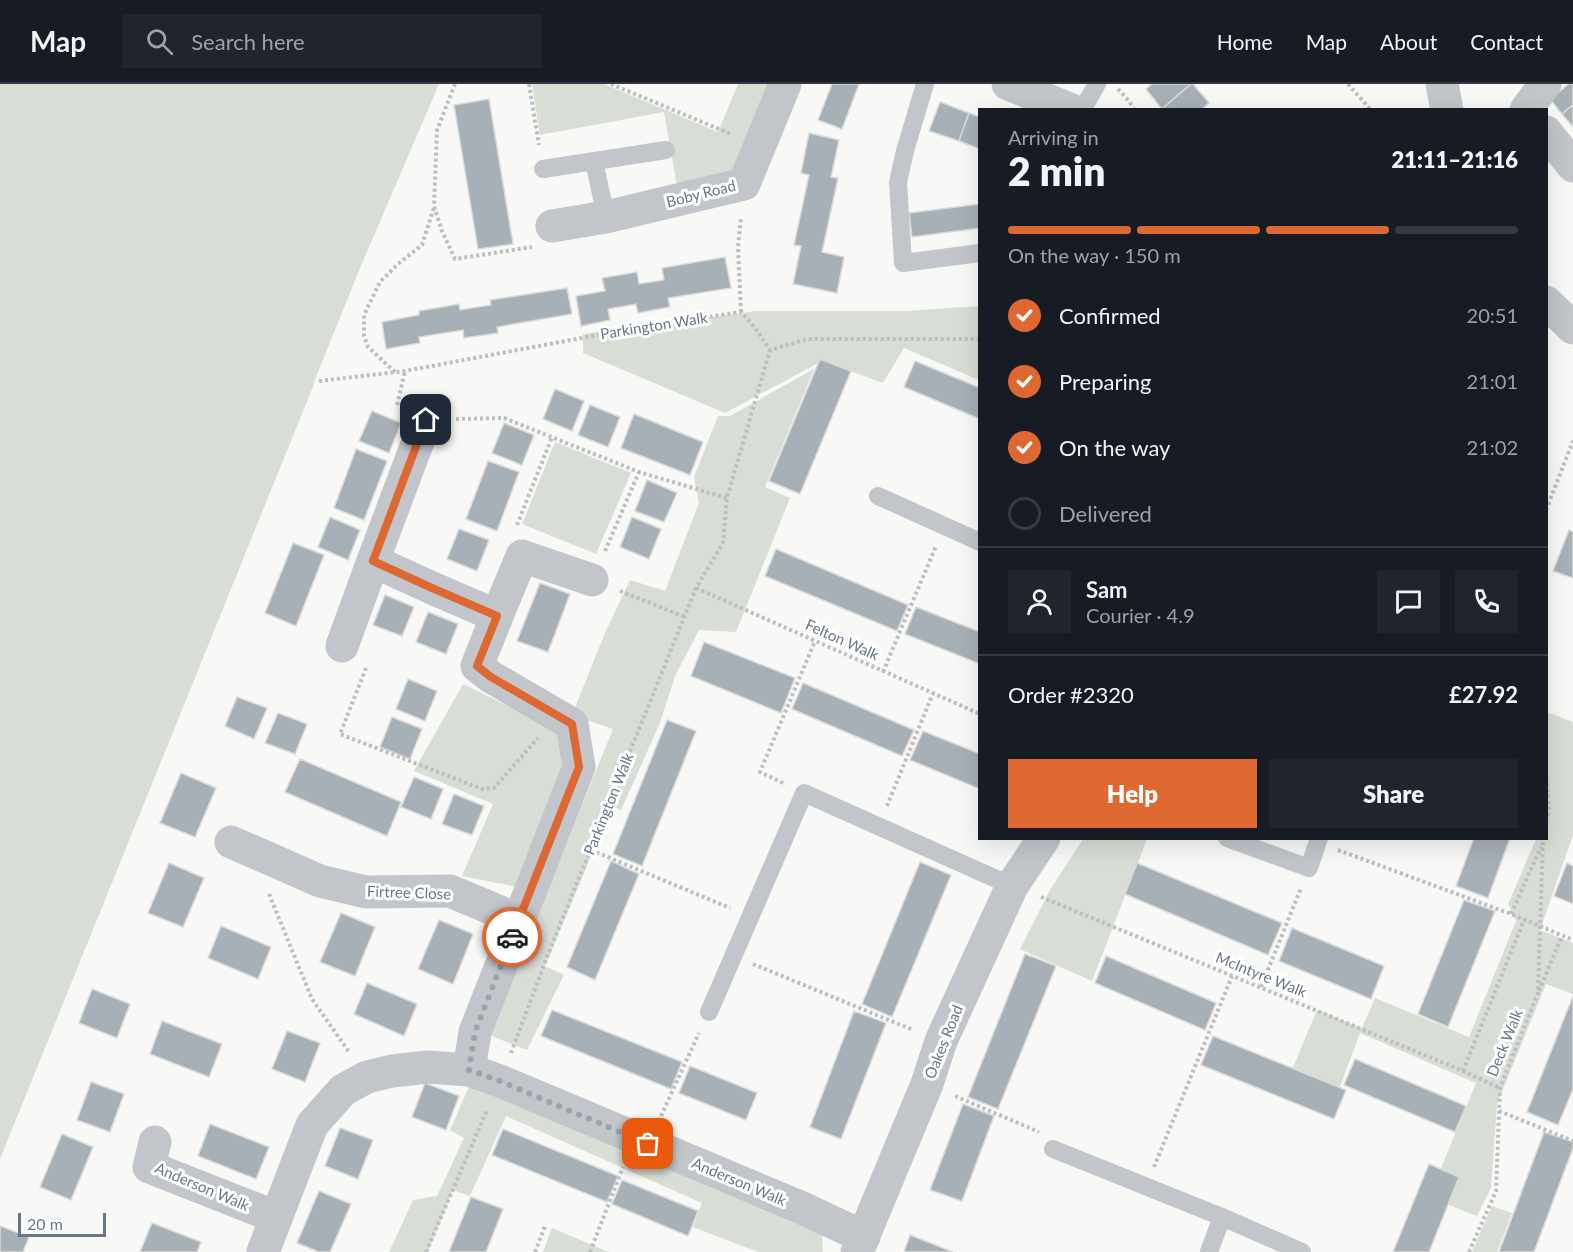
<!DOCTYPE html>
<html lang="en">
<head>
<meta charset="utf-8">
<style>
	:root { --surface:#171b24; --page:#20242c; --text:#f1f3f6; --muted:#9ea1a6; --line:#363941; --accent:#de6831 }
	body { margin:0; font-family:Lato,sans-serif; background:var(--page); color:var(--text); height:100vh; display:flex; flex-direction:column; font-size:22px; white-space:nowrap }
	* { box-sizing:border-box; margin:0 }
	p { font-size:20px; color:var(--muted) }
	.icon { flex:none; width:33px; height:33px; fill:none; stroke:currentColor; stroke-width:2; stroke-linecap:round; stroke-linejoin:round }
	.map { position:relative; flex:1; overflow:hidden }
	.panel { position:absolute; left:978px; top:24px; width:570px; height:732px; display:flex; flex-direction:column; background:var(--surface); border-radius:0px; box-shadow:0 6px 24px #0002 }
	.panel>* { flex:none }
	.scale { position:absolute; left:18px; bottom:15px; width:88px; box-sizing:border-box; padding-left:6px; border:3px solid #687686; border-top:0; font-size:16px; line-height:21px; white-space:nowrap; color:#687686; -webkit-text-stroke:4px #fff; paint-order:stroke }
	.pin { position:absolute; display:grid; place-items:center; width:51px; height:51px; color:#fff; margin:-26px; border-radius:12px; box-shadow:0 3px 9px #0006 }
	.courier { position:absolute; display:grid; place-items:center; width:60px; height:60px; margin:-30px; border:4px solid #de6831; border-radius:50%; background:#fff; color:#222; box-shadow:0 2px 8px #0007 }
	.head em { font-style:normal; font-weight:800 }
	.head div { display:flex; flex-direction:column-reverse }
	.head { display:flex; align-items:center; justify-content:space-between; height:102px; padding:0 30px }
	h1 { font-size:39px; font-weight:800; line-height:45px }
	.bar { display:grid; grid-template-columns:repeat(4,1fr); gap:9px 6px; align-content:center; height:72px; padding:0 30px }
	.bar i { height:8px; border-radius:4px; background:var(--line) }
	.bar .current { background:var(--accent) }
	.bar p { grid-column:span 4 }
	.line { display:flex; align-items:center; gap:15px; padding:0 30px; border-top:2px solid var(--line) }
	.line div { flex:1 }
	.round { display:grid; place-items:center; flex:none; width:63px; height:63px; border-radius:0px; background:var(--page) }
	ol { padding:0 30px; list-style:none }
	li { display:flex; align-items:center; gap:18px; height:66px }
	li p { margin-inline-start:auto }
	li .icon { padding:6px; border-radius:50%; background:var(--accent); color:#fff; stroke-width:4 }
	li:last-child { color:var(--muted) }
	li i { width:33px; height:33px; border:3px solid var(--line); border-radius:50% }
	.cta { display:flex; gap:12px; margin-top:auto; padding:12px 30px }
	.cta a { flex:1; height:69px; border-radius:0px; background:var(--accent); color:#fff; font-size:24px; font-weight:800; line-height:69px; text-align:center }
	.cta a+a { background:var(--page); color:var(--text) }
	header { display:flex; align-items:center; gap:36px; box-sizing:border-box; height:84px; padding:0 30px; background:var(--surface); border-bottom:2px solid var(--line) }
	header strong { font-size:28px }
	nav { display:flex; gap:33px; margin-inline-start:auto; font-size:21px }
	.search { width:420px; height:54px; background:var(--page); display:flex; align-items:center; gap:15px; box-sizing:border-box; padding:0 21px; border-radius:0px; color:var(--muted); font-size:22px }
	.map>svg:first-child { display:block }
	.green { fill:#d8ddd5 }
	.building { fill:#a8b0b7; stroke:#dadad8; stroke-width:1.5 }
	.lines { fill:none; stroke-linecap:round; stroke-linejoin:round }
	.path { stroke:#bcbec1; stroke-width:4; stroke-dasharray:3 3; stroke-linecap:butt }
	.service { stroke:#c2c5c9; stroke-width:18 }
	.minor { stroke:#c2c5c9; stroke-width:33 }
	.done { stroke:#9aa4ad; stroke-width:6; stroke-dasharray:0 10.8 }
	.route { stroke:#de6831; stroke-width:8 }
	.labels { text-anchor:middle; stroke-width:6; stroke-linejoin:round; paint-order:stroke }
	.street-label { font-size:15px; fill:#687686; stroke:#fff }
</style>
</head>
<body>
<header>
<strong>Map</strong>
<div class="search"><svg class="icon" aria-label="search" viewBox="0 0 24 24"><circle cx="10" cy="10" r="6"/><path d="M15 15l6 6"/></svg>Search here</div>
<nav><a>Home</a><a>Map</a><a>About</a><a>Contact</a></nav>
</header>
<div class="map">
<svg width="1573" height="1168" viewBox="0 0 1573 1168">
	<rect width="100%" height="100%" fill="#f8f8f6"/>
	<g class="green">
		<path d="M 0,0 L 439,0 L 360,184 L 316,293 L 312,305 L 0,1075 Z"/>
		<path d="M 532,0 L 604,0 L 718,48 L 738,0 L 776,0 L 743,85 L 678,108 L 664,28 L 540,51 Z"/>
		<path d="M 979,222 L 979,296 L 904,264 L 883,299 L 822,277 L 725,329 L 583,269 L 583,250 L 756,227 L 907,227 Z"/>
		<path d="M 814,285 L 765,403 L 790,414 L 736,548 L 699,546 L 675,592 L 660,639 L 621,726 L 612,722 L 545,882 L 564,891 L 527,966 L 489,951 L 613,645 L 572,631 L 605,549 L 630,496 L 665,507 L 699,419 L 694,393 L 718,332 L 730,332 Z"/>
		<path d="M 555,358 L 631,389 L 596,470 L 522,440 Z"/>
		<path d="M 463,600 L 558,646 L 566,685 L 522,804 L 462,792 L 493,720 L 414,687 Z"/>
		<path d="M 1547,628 L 1573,638 L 1573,751 L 1540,846 L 1573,859 L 1573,910 L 1546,900 L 1497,1020 L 1491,1104 L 1477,1132 L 1446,1120 L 1456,1094 L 1441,1084 L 1476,999 L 1360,949 L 1339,1005 L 1292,986 L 1317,926 L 1362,944 L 1375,914 L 1469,953 L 1516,837 L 1508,820 L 1536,755 L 1546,754 Z"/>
		<path d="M 1083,755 L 1147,755 L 1092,897 L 1020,865 L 1050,806 Z"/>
		<path d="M 472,996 L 807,1134 L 822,1151 L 823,1168 L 758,1168 L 693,1143 L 702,1119 L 506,1032 L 470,1112 L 453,1106 L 428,1168 L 389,1168 L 413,1116 L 437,1112 L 464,1054 L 450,1046 Z"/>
		<path d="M 1492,1122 L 1512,1129 L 1497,1168 L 1472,1168 Z"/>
		<path d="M 552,1144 L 609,1168 L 543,1168 Z"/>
	</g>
	<g class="building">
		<path d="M 832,0 L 859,0 L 842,45 L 818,36 Z"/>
		<path d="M 1152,0 L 1191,0 L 1162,25 L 1146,5 Z"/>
		<path d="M 1191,0 L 1193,0 L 1209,19 L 1201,26 L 1163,26 L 1162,25 Z"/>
		<path d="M 1569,0 L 1573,0 L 1573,21 L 1562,30 L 1550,15 Z"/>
		<path d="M 489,15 L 513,160 L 478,165 L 454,21 Z"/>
		<path d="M 940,18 L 969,29 L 959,57 L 929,47 Z"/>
		<path d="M 1573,21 L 1573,43 L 1562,30 Z"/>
		<path d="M 969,29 L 980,33 L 980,65 L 959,57 Z"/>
		<path d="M 809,49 L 839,56 L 831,93 L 838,94 L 822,168 L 844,173 L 837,209 L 793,200 L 801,162 L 794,161 L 809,91 L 801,89 Z"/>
		<path d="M 980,120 L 980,144 L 912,153 L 909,129 Z"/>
		<path d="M 725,173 L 731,204 L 668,214 L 670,223 L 638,229 L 636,220 L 608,225 L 610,236 L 581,242 L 576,212 L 605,207 L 602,194 L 637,188 L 639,200 L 664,196 L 662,184 Z"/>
		<path d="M 567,204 L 572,230 L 497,243 L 498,249 L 464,254 L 463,246 L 419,253 L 420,259 L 386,265 L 382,238 L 419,231 L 419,227 L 459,220 L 460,226 L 491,221 L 490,216 Z"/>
		<path d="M 820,275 L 851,287 L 800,410 L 769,397 Z"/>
		<path d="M 915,277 L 980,304 L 980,335 L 904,303 Z"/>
		<path d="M 555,305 L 584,317 L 572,347 L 543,335 Z"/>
		<path d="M 590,321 L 620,333 L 608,363 L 578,351 Z"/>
		<path d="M 372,327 L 401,339 L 389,369 L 359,357 Z"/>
		<path d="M 634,330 L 703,358 L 690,391 L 621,364 Z"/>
		<path d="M 504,339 L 534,351 L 522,381 L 492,369 Z"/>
		<path d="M 356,365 L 387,377 L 364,436 L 334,424 Z"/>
		<path d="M 488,377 L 519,388 L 497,447 L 466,435 Z"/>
		<path d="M 647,396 L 677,409 L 664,438 L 635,427 Z"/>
		<path d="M 330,433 L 360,446 L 348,476 L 318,463 Z"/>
		<path d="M 632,433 L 661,445 L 649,475 L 620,463 Z"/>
		<path d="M 459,445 L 489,456 L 477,487 L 447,475 Z"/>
		<path d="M 1569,446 L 1573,448 L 1573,494 L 1553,487 Z"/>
		<path d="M 293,459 L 324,471 L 296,542 L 265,529 Z"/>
		<path d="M 776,465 L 908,521 L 897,547 L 765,492 Z"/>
		<path d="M 540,499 L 570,510 L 548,568 L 517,557 Z"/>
		<path d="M 385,511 L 414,523 L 402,552 L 373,541 Z"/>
		<path d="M 916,523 L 980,548 L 980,580 L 905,550 Z"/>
		<path d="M 428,528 L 458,540 L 446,570 L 416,558 Z"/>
		<path d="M 704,558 L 795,594 L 781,629 L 691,592 Z"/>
		<path d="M 408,595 L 437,607 L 425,637 L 396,625 Z"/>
		<path d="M 803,599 L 914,646 L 902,672 L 792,625 Z"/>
		<path d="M 237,613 L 267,624 L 254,655 L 225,642 Z"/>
		<path d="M 278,629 L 307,640 L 295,670 L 265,659 Z"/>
		<path d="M 392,633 L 422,645 L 410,675 L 380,663 Z"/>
		<path d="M 667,636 L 696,647 L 642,782 L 613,770 Z"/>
		<path d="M 923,647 L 980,670 L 980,705 L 910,676 Z"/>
		<path d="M 300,675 L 401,718 L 387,752 L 285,708 Z"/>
		<path d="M 181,689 L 216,704 L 195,753 L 160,739 Z"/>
		<path d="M 414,693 L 443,705 L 431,735 L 401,723 Z"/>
		<path d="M 454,710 L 484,722 L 472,751 L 442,740 Z"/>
		<path d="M 1474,754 L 1510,754 L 1488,814 L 1456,802 Z"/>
		<path d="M 611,777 L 639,790 L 595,896 L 567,883 Z"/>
		<path d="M 920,778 L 951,791 L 892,933 L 862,920 Z"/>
		<path d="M 169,779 L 204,794 L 183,843 L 148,829 Z"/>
		<path d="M 1137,779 L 1282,839 L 1268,871 L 1125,810 Z"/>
		<path d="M 1567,779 L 1573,782 L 1573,820 L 1554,812 Z"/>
		<path d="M 1464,816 L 1495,827 L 1448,943 L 1418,930 Z"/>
		<path d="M 341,829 L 375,843 L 355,892 L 320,878 Z"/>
		<path d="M 439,836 L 473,850 L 453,900 L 418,885 Z"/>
		<path d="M 221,842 L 271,863 L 258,895 L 208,874 Z"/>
		<path d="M 1292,844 L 1384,882 L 1371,915 L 1279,877 Z"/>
		<path d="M 1025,870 L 1056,882 L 998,1025 L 968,1013 Z"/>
		<path d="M 1106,872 L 1216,919 L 1205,946 L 1095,899 Z"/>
		<path d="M 367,899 L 417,920 L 404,952 L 354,930 Z"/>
		<path d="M 92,905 L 130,920 L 117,954 L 79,939 Z"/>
		<path d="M 1573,912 L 1573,1005 L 1558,1041 L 1527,1028 Z"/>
		<path d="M 552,926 L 682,978 L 671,1005 L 541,952 Z"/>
		<path d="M 854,927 L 886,939 L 841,1055 L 810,1043 Z"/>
		<path d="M 162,937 L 222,960 L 209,993 L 150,970 Z"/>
		<path d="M 287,947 L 320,959 L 305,998 L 272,985 Z"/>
		<path d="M 1213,952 L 1346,1006 L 1334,1035 L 1201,981 Z"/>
		<path d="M 1355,975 L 1466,1022 L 1455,1048 L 1344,1001 Z"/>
		<path d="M 690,982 L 757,1009 L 746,1036 L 679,1009 Z"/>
		<path d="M 91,998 L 124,1010 L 110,1048 L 77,1036 Z"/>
		<path d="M 425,999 L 459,1012 L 446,1046 L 412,1033 Z"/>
		<path d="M 963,1020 L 994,1032 L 962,1117 L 930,1106 Z"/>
		<path d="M 210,1040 L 269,1063 L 256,1095 L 198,1072 Z"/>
		<path d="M 340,1044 L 373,1056 L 358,1095 L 325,1082 Z"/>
		<path d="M 503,1045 L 618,1092 L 607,1118 L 492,1071 Z"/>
		<path d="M 1544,1048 L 1573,1058 L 1573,1064 L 1534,1168 L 1499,1168 Z"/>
		<path d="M 62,1050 L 93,1063 L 71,1116 L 40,1103 Z"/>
		<path d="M 1429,1080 L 1459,1093 L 1429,1168 L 1393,1168 Z"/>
		<path d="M 622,1096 L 698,1127 L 688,1152 L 612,1120 Z"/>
		<path d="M 319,1107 L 351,1120 L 330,1168 L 319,1168 L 297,1159 Z"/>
		<path d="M 471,1113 L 503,1125 L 486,1168 L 449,1168 Z"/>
		<path d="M 152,1139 L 201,1158 L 197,1168 L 140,1168 Z"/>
		<path d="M 0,1142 L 29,1153 L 23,1168 L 0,1168 Z"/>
		<path d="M 910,1151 L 953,1168 L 904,1168 Z"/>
	</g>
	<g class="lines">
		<g class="path">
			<path d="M 455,0 L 437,46 L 434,122 L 442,147 L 455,175 L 532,163"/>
			<path d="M 529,0 L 539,61"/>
			<path d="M 611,0 L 731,50"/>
			<path d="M 1348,0 L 1371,26"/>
			<path d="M 1118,5 L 1129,17 L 1134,26"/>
			<path d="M 741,228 L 738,163 L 741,133"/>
			<path d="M 395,288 L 368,263 L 364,252 L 364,231 L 380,198 L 398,180 L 422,161 L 434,123"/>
			<path d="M 319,297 L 405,287 L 646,242 L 741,228 L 756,245 L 770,266 L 808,255 L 980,255"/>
			<path d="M 397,321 L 405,287"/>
			<path d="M 456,335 L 504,334 L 639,388 L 727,414"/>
			<path d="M 1546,426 L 1573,357"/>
			<path d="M 517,441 L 552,353"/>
			<path d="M 605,467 L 639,388"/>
			<path d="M 696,504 L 980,630"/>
			<path d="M 620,507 L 685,533"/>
			<path d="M 366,584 L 340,650 L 482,705 L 494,704 L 538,654"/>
			<path d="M 883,588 L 936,462"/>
			<path d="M 1546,687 L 1549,726 L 1546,738"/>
			<path d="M 783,699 L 760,688 L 815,557"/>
			<path d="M 887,722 L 933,609"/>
			<path d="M 591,766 L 730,824"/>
			<path d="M 1338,766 L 1511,830 L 1573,856"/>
			<path d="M 269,810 L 312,915 L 349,968"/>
			<path d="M 1041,813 L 1463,987 L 1500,1004"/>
			<path d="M 1511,830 L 1541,763"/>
			<path d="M 753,880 L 913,946"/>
			<path d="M 1261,903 L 1301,804"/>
			<path d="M 1539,907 L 1562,852"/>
			<path d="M 511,969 L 547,873 L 696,504 L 723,459 L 727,414 L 770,266"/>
			<path d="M 1463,987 L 1524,836"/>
			<path d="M 955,1012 L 1039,1048"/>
			<path d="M 1499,1027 L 1573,1057"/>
			<path d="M 661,1032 L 699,949"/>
			<path d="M 1154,1083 L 1232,892"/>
			<path d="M 426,1168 L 487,1026"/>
			<path d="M 535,1168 L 545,1142"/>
			<path d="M 590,1168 L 623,1083"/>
			<path d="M 1469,1168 L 1496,1107 L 1500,1004 L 1538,909 L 1543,754"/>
		</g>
		<g class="service">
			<path d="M 925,0 L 905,67 L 898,98 L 903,179 L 980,169"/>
			<path d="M 1082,26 L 1097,0"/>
			<path d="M 594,77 L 606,133"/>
			<path d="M 543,85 L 666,66"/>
			<path d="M 878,412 L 980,458"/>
			<path d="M 1227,754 L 1309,784 L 1319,754"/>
			<path d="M 709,928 L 804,709 L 1012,802"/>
			<path d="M 1053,1065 L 1222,1133 L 1302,1168"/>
			<path d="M 1209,1168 L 1222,1133"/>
		</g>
		<g class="minor">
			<path d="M 1008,0 L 1072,26"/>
			<path d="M 1442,0 L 1447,26"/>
			<path d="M 1526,26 L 1545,0"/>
			<path d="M 1546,48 L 1573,82"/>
			<path d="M 552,142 L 606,133 L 744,100 L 785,0"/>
			<path d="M 1546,218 L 1573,244"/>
			<path d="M 426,336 L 373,477 L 432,504 L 497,532 L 477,582 L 491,593 L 572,640 L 579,683 L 475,948 L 469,986"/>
			<path d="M 497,532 L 522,472 L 592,496"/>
			<path d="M 342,562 L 373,477"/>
			<path d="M 231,758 L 320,797 L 366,808 L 450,807 L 519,836"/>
			<path d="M 155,1058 L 149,1083 L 276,1133"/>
			<path d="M 263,1168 L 312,1041 L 343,1006 L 367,993 L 392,987 L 428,983 L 469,986 L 500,997 L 800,1123 L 864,1153"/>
			<path d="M 857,1168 L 927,1000 L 941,957 L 1012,802 L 1044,754"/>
		</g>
	</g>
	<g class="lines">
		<path class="done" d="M 512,853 L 475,948 L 469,986 L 500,997 L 648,1060"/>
		<path class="route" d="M 426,336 L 373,477 L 432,504 L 497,532 L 477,582 L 491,593 L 572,640 L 579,683 L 512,853"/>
	</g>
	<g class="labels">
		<g class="street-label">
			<text transform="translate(701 110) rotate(-14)" y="5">Boby Road</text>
			<text transform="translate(654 242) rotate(-9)" y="5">Parkington Walk</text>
			<text transform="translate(842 556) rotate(24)" y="5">Felton Walk</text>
			<text transform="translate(609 720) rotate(-68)" y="5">Parkington Walk</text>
			<text transform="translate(409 809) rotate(2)" y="5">Firtree Close</text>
			<text transform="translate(1261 891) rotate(22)" y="5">McIntyre Walk</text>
			<text transform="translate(944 958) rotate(-68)" y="5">Oakes Road</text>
			<text transform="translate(1505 959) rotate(-68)" y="5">Deck Walk</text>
			<text transform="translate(739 1098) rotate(23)" y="5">Anderson Walk</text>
			<text transform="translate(202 1103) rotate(23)" y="5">Anderson Walk</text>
		</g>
	</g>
</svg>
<div class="scale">20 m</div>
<div class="pin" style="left:648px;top:1060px;background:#ea580c"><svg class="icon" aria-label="bag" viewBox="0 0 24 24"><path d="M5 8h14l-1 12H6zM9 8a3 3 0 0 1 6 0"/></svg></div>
<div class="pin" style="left:426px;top:336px;background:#1f2937"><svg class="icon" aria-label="home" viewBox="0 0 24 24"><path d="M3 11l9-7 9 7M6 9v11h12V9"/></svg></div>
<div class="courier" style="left:512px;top:853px"><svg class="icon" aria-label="car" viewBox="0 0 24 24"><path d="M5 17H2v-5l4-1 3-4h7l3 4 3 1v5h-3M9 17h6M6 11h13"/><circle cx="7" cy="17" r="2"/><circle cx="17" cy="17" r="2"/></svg></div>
<section class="panel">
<div class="head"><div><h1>2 min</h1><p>Arriving in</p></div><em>21:11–21:16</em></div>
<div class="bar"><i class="current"></i><i class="current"></i><i class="current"></i><i></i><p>On the way · 150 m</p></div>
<ol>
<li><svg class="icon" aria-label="check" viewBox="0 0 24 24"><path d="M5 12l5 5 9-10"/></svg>Confirmed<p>20:51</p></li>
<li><svg class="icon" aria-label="check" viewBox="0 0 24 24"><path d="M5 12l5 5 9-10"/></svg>Preparing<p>21:01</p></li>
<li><svg class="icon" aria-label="check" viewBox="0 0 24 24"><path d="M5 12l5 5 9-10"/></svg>On the way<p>21:02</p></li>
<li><i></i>Delivered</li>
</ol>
<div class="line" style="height:108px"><a class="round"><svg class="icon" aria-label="person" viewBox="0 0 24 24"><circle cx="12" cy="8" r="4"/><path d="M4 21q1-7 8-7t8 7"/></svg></a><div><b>Sam</b><p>Courier · 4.9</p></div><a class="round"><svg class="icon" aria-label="chat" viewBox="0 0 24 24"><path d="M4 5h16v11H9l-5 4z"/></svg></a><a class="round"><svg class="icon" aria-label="phone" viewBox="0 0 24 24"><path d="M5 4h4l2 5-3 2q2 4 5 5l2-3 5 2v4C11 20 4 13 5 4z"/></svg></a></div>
<div class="line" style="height:78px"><div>Order #2320</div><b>£27.92</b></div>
<div class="cta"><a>Help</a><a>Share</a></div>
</section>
</div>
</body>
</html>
